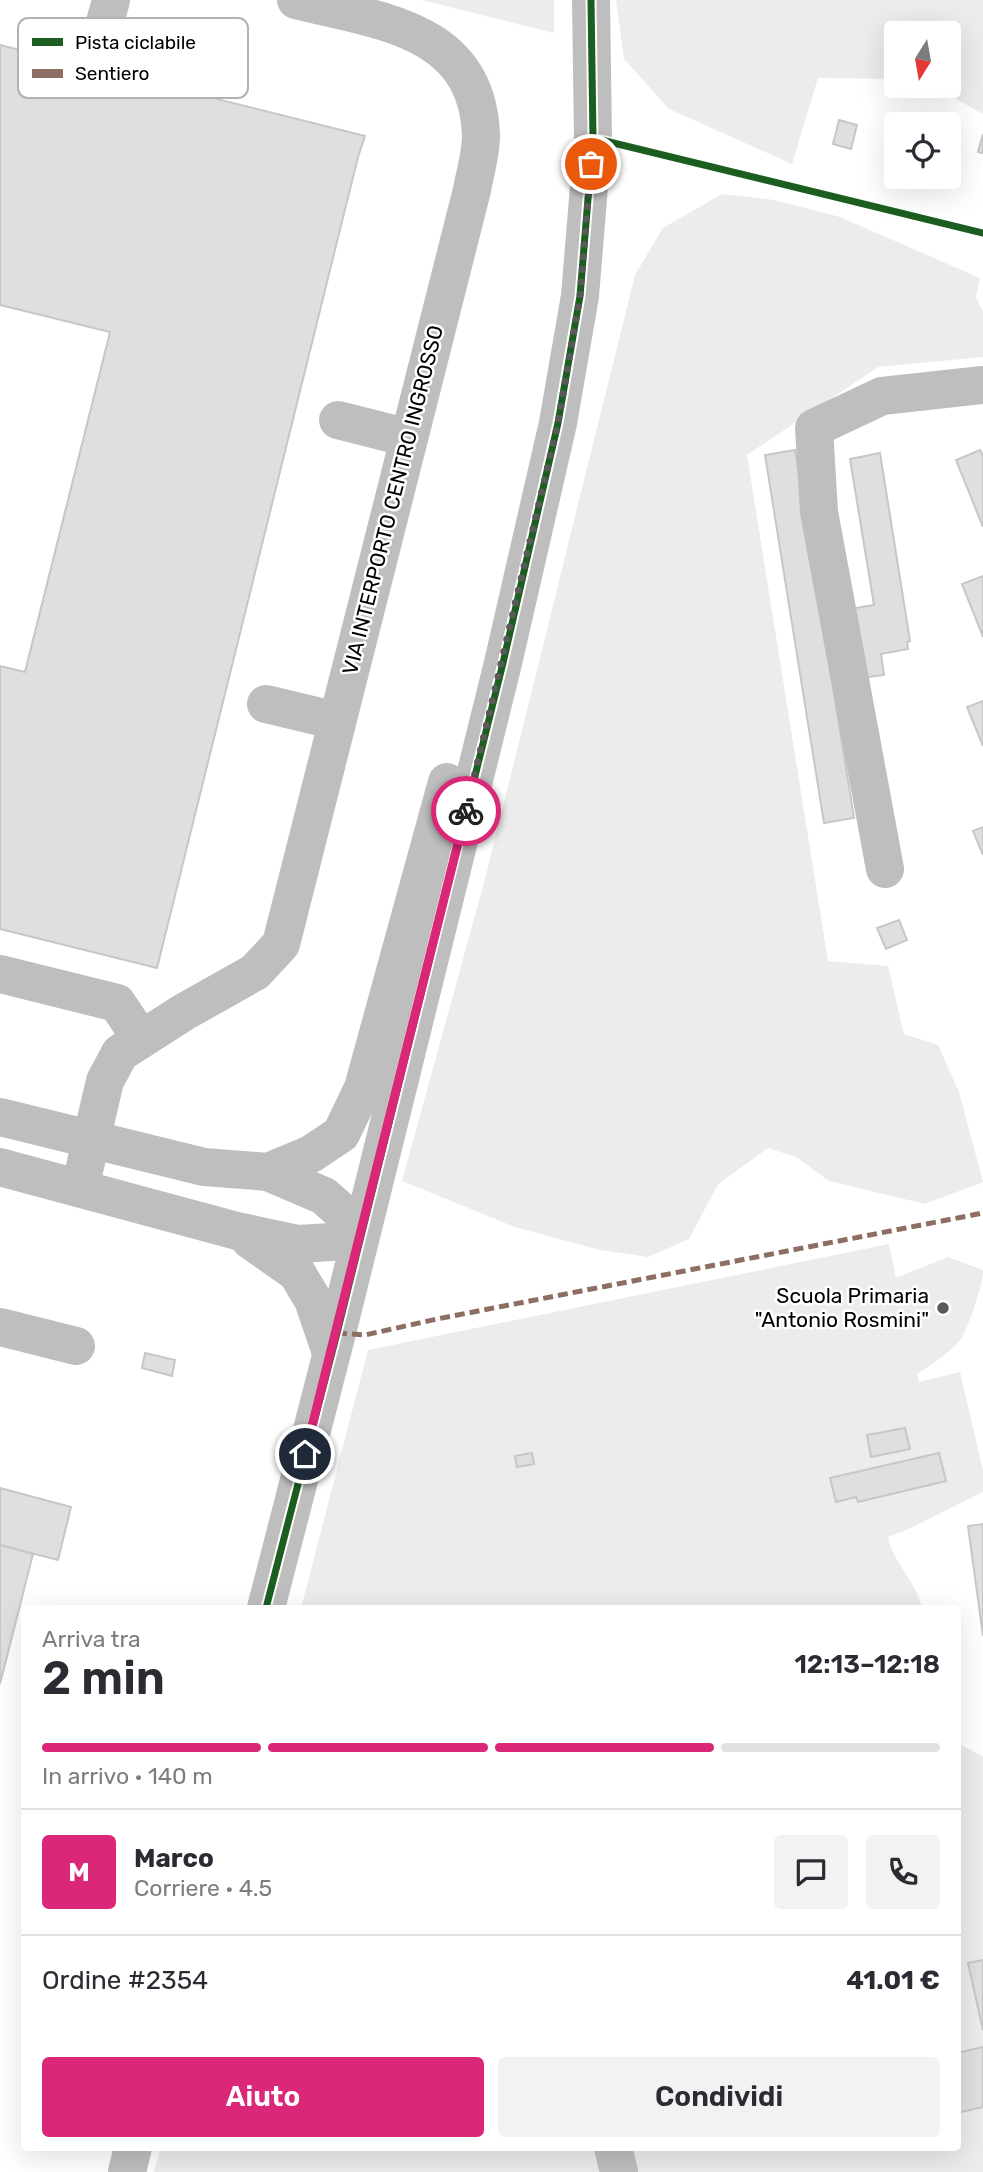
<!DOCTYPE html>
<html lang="it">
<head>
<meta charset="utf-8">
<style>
	:root { --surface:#fff; --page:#f2f2f3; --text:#2b2b33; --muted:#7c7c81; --line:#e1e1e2; --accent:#db2777 }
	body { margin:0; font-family:Rubik,sans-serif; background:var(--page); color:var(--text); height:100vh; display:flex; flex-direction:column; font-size:26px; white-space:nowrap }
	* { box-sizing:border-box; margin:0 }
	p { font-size:23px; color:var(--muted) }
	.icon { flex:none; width:38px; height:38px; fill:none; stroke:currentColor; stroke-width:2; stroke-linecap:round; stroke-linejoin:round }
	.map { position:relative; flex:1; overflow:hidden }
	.side { position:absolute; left:21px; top:1605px; width:940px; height:546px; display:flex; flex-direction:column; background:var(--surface); border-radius:7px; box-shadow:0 7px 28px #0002 }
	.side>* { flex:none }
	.needle { width:46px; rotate:191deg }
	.buttons { position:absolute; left:884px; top:21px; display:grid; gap:14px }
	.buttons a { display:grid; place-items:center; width:77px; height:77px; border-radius:7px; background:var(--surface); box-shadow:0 7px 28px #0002; font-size:35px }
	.pin { position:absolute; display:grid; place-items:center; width:60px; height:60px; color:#fff; margin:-30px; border:4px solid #fff; border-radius:50%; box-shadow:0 2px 7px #0007 }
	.courier { position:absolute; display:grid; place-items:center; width:70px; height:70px; margin:-35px; border:5px solid #db2777; border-radius:50%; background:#fff; color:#222; box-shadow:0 2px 9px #0007 }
	.headline em { font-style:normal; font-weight:600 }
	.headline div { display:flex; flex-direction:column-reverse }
	.headline { display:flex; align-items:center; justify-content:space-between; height:119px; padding:0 21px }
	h1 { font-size:46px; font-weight:600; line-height:52px }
	.bar { display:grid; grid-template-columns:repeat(4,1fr); gap:10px 7px; align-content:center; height:84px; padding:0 21px }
	.bar i { height:9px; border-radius:5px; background:var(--line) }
	.bar .selected { background:var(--accent) }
	.bar p { grid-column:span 4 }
	.line { display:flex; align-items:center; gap:18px; padding:0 21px; border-top:2px solid var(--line) }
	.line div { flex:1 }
	.round { display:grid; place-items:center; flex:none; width:74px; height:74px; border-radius:7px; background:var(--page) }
	.cta { display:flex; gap:14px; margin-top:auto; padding:14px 21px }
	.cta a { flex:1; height:80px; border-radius:7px; background:var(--accent); color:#fff; font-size:28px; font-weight:600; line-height:80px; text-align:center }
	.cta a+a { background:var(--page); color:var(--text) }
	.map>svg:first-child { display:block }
	.green { fill:#ececec }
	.building { fill:#dfdfdf; stroke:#c7c7c7; stroke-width:2 }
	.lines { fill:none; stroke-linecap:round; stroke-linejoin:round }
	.minor { stroke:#bebebe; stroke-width:38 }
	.quiet { stroke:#8d6e63; stroke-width:5; stroke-dasharray:10 5; stroke-linecap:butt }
	.cycleway-casing { stroke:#fff; stroke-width:11 }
	.cycleway { stroke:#1b5e20; stroke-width:7 }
	.done { stroke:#595959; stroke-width:7; stroke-dasharray:0 12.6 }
	.route { stroke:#db2777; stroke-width:9 }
	.poi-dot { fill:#595959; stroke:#fff; stroke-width:2.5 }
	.labels { text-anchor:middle; stroke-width:5; stroke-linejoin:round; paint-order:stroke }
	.street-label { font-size:21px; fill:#000; stroke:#fff }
	.poi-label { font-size:21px; fill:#000; stroke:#fff; text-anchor:end }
	.key { fill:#fff; stroke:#b2b2b2; stroke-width:2 }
	.key-label { font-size:19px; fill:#000 }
</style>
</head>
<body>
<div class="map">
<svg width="983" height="2172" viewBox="0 0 983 2172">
	<rect width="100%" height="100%" fill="#fff"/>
	<g class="green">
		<path d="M 422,0 L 554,0 L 554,33 Z"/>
		<path d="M 616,0 L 983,0 L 983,114 L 933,86 L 948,86 L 948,33 L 896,33 L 896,79 L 818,78 L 792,164 L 669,109 L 624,59 Z"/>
		<path d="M 722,194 L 774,200 L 840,217 L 980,278 L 976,297 L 983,312 L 983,357 L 878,367 L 747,455 L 828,961 L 888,966 L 904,1034 L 938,1045 L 959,1092 L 983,1182 L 925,1204 L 829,1181 L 796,1157 L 768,1148 L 718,1184 L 689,1239 L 648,1257 L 600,1250 L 515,1227 L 402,1181 L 485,879 L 635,275 L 663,228 Z"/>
		<path d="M 889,1244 L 896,1278 L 948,1257 L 983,1270 C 983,1285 969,1326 961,1339 C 950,1353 932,1364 917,1374 L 919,1382 L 960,1372 L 983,1470 L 983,1492 L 909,1529 L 888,1537 C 893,1563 917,1582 922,1608 L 301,1608 L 368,1350 Z"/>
		<path d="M 957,1743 L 983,1756 L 983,2172 L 154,2172 L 161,2147 L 957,2147 Z"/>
	</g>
	<g class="building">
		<path d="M 0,45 L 365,136 L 358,157 L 157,968 L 0,929 L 0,666 L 25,672 L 110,332 L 0,305 Z"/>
		<path d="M 839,120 L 857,125 L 851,149 L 833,144 Z"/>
		<path d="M 983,134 L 983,153 L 978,152 Z"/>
		<path d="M 795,450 L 854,818 L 824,823 L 765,455 Z"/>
		<path d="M 980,450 L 983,456 L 983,527 L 956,460 Z"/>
		<path d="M 880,453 L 910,641 L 907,642 L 908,649 L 881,654 L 884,675 L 855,679 L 843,610 L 874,605 L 850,459 Z"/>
		<path d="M 983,576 L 983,637 L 962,584 Z"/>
		<path d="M 983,701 L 983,746 L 967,707 Z"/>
		<path d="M 983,827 L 983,855 L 973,831 Z"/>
		<path d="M 899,920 L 907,940 L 886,949 L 877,928 Z"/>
		<path d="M 145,1353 L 175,1360 L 172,1376 L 142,1368 Z"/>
		<path d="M 905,1428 L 910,1449 L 871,1457 L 867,1435 Z"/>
		<path d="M 532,1453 L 534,1464 L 517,1467 L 515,1456 Z"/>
		<path d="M 939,1453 L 946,1481 L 858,1502 L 856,1497 L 836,1502 L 830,1478 Z"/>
		<path d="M 0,1488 L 71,1507 L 58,1560 L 0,1545 Z"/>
		<path d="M 983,1524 L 983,1636 L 968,1526 Z"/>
		<path d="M 0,1545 L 33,1554 L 0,1684 Z"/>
		<path d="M 983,1960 L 983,2030 L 968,1963 Z"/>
		<path d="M 983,2047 L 983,2107 L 957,2113 L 957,2053 Z"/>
	</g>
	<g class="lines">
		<g class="minor">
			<path d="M 103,30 L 111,0"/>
			<path d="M 338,420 L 409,438"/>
			<path d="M 266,704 L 337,721"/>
			<path d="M 885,869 L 819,512 L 814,428 L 882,396 L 983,385"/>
			<path d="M 0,974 L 117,1003 L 141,1039"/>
			<path d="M 0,1117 L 204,1167 L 268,1172 L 311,1154 L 341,1134 L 363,1088 L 447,782"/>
			<path d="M 0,1167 L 237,1231 L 298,1244 L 332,1242 L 362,1230"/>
			<path d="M 268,1172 L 324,1196 L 362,1230"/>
			<path d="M 80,1188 L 105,1081 L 120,1053 L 184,1012 L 255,972 L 281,944 L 472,190 C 475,173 481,154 481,136 C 478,28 379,21 296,0"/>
			<path d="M 250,1240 L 297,1273 L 313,1300 L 331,1353"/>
			<path d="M 0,1327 L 76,1346"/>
			<path d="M 266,1608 L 337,1333 L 503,663 L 558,423 L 580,296 L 593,138 L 591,0"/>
			<path d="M 613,2147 L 619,2172"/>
			<path d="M 127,2172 L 133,2147"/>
		</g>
		<path class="quiet" d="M 337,1333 L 365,1335 L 437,1319 L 983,1213"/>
		<g class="cycleway-casing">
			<g id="cycleway">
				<path d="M 593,138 L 983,233"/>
				<path d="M 266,1608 L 337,1333 L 503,663 L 558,423 L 580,296 L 593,138 L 591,0"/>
			</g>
		</g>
		<use href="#cycleway" class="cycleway"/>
	</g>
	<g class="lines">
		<path class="done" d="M 466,811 L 558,423 L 580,296 L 591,164"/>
		<path class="route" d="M 305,1454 L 466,811"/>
	</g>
	<circle class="poi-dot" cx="943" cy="1308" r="7"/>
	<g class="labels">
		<g class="street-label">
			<text transform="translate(393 500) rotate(-76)" y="7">VIA INTERPORTO CENTRO INGROSSO</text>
		</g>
		<g class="poi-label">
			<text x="929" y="1303">Scuola Primaria<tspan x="929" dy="24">"Antonio Rosmini"</tspan></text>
		</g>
	</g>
	<rect x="18" y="18" width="230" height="80" rx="10" class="key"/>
	<rect x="32" y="38" width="31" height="8" fill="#1b5e20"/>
	<rect x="32" y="69" width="31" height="9" fill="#8d6e63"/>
	<g class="key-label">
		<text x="75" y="49">Pista ciclabile</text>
		<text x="75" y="80">Sentiero</text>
	</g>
</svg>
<div class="buttons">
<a><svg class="needle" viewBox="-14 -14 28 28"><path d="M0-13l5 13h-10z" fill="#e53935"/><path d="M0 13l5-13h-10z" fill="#7c7c81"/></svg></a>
<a><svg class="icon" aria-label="locate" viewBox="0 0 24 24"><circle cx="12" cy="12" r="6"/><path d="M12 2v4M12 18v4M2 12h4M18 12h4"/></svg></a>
</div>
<div class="pin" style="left:591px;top:164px;background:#ea580c"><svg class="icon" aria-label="bag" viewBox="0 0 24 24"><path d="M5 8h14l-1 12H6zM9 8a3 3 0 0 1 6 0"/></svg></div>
<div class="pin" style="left:305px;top:1454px;background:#1f2937"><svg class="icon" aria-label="home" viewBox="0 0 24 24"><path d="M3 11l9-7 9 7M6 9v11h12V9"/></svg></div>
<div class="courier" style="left:466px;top:811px"><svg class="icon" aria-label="bike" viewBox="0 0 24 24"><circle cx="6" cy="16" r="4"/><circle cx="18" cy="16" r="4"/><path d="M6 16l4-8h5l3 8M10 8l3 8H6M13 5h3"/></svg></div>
<section class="side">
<div class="headline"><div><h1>2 min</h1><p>Arriva tra</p></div><em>12:13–12:18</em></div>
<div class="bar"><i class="selected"></i><i class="selected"></i><i class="selected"></i><i></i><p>In arrivo · 140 m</p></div>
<div class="line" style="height:126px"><b class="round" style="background:var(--accent);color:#fff">M</b><div><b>Marco</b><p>Corriere · 4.5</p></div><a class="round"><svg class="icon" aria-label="chat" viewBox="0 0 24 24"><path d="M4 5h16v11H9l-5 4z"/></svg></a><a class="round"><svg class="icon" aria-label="phone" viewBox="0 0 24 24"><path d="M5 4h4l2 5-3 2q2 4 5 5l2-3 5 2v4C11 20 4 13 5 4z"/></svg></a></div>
<div class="line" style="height:91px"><div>Ordine #2354</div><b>41.01 €</b></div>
<div class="cta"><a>Aiuto</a><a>Condividi</a></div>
</section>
</div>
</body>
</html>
